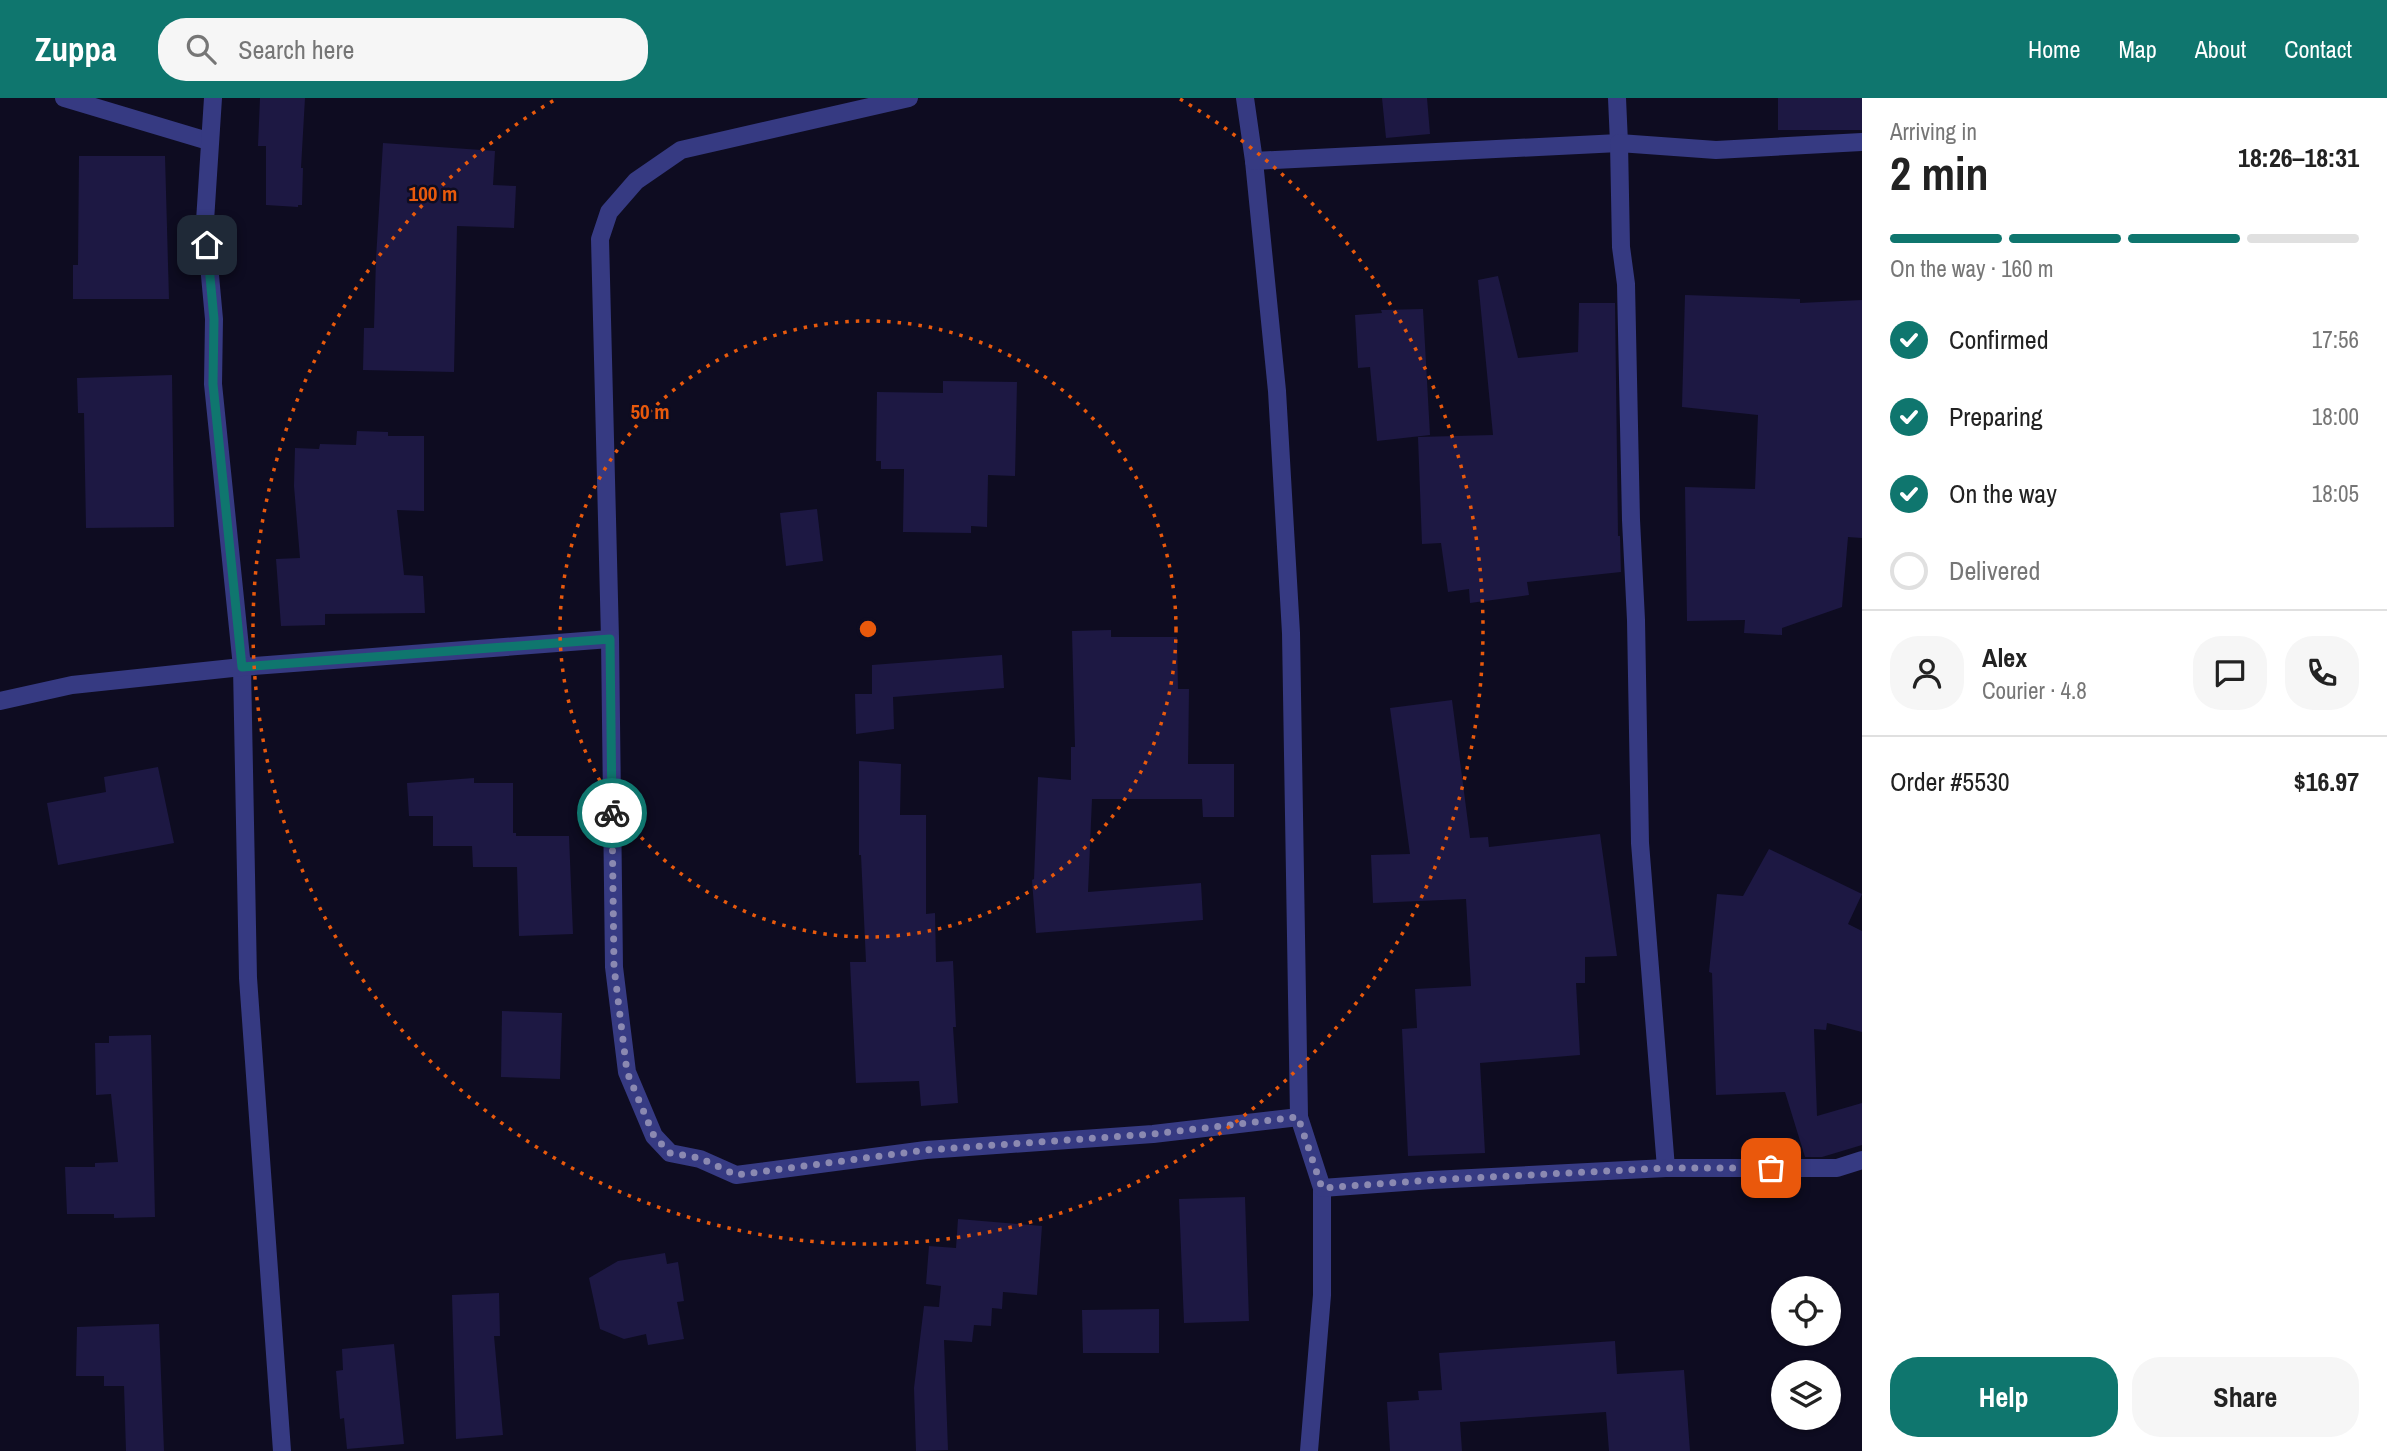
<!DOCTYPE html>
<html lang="en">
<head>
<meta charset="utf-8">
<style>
	:root { --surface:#fff; --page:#f6f6f6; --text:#222; --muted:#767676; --line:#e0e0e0; --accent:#0f766e }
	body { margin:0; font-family:"Archivo Narrow",sans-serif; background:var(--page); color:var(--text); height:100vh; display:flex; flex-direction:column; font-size:26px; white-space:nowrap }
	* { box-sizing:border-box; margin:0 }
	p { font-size:23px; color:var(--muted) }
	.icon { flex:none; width:38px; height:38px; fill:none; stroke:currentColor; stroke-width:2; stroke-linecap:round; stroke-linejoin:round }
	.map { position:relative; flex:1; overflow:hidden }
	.drawer { display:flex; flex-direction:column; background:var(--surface); width:525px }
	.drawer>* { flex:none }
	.tools { position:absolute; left:1771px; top:1178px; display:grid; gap:14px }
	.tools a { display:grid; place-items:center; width:70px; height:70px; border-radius:50%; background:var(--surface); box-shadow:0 2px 5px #0004; font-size:35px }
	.pin { position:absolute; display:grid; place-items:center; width:60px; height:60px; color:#fff; margin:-30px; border-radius:14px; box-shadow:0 4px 10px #0006 }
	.courier { position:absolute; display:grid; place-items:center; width:70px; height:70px; margin:-35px; border:5px solid #0f766e; border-radius:50%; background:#fff; color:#222; box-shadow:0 2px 9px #0007 }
	.headline em { font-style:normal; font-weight:800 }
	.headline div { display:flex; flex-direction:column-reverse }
	.headline { display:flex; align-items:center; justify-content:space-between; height:119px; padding:0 28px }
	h1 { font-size:46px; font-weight:800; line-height:52px }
	.bar { display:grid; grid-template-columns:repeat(4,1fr); gap:10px 7px; align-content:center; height:84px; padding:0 28px }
	.bar i { height:9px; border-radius:5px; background:var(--line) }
	.bar .current { background:var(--accent) }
	.bar p { grid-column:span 4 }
	.line { display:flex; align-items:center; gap:18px; padding:0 28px; border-top:2px solid var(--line) }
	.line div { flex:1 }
	.round { display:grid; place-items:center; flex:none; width:74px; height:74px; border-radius:28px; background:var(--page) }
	ol { padding:0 28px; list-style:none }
	li { display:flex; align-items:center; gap:21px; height:77px }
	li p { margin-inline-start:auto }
	li .icon { padding:7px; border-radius:50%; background:var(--accent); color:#fff; stroke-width:4 }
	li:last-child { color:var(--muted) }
	li i { width:38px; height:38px; border:4px solid var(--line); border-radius:50% }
	.cta { display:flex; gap:14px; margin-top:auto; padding:14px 28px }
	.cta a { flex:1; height:80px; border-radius:28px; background:var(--accent); color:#fff; font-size:28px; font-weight:800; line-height:80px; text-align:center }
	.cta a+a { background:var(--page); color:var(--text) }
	header { display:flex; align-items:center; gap:42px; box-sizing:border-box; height:98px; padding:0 35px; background:var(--accent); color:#fff }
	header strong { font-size:33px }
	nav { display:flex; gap:38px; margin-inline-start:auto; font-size:24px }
	.search { width:490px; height:63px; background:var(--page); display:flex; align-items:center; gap:18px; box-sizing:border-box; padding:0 24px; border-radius:28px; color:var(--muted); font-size:26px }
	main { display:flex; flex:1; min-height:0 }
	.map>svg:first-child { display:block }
	.building { fill:#1d1843 }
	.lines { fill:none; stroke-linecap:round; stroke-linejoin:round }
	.minor { stroke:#363a82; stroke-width:18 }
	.done { stroke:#8b89b1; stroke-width:7; stroke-dasharray:0 12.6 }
	.route { stroke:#0f766e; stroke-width:9 }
	.ring { fill:none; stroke:#e8590c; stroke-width:3.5; stroke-dasharray:3.5 7 }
	.centre { fill:#e8590c; stroke:#0e0c21; stroke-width:3.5 }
	.ring-label { font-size:21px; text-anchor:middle; font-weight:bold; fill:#e8590c; stroke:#0e0c21; stroke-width:5; stroke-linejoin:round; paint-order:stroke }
</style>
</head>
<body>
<header>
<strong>Zuppa</strong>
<div class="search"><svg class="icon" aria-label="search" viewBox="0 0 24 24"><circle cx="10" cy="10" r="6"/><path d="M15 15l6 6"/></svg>Search here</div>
<nav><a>Home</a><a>Map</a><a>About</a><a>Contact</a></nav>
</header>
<main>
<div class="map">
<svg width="1862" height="1353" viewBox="0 0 1862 1353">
	<rect width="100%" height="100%" fill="#0e0c21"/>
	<g class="building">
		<path d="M 260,0 L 305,0 L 301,70 L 303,70 L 302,107 L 298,107 L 298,109 L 266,107 L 266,48 L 258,48 Z"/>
		<path d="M 1382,0 L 1427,0 L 1430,36 L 1386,40 Z"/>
		<rect x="1778" y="0" width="84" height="32"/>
		<path d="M 383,45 L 495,53 L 493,87 L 516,88 L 514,130 L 457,128 L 454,274 L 363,272 L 364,230 L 374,230 L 376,161 Z"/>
		<path d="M 79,58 L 165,58 L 169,201 L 73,201 L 73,167 L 78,167 Z"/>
		<path d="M 1498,178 L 1518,260 L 1578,254 L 1579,205 L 1615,205 L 1618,438 L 1620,438 L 1621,474 L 1527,484 L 1529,497 L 1470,505 L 1469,491 L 1448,494 L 1441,445 L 1422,446 L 1418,339 L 1493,337 L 1478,182 Z"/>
		<path d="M 1685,197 L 1800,201 L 1800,205 L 1862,202 L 1862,440 L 1848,439 L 1842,509 L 1782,530 L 1782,537 L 1744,535 L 1745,522 L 1687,523 L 1685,389 L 1755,391 L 1758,317 L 1682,309 Z"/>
		<path d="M 1423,211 L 1430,337 L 1377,343 L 1370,269 L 1358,270 L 1355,217 L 1382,215 L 1381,212 Z"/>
		<path d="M 172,277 L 174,429 L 86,430 L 84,315 L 78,315 L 77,280 Z"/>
		<path d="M 943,283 L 1017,284 L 1015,378 L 988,377 L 987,429 L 971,428 L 971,435 L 903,434 L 904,371 L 881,371 L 881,363 L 876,363 L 877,294 L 943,295 Z"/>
		<path d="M 357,333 L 388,334 L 388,338 L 424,338 L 424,413 L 397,412 L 404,477 L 423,478 L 425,515 L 325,516 L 325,527 L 281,528 L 276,461 L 300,460 L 294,388 L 295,350 L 319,351 L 320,346 L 356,347 Z"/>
		<path d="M 817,411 L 823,463 L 786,468 L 780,415 Z"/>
		<path d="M 1111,532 L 1111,539 L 1177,539 L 1178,591 L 1189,591 L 1188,666 L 1234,666 L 1234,719 L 1203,719 L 1202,701 L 1092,701 L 1088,794 L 1201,785 L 1203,822 L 1036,835 L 1032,782 L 1034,781 L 1038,679 L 1071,682 L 1071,649 L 1075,649 L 1072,533 Z"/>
		<path d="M 1002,557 L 1004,590 L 893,599 L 894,631 L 856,636 L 855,596 L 872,596 L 872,567 Z"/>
		<path d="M 1452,602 L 1470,740 L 1488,739 L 1489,749 L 1600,736 L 1617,858 L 1585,859 L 1585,885 L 1576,885 L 1580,957 L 1480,965 L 1485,1055 L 1408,1058 L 1402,931 L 1417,930 L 1415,891 L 1471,888 L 1466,801 L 1373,805 L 1371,757 L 1410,756 L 1390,610 Z"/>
		<path d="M 859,663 L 901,666 L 900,717 L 926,717 L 926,816 L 935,815 L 936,864 L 953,863 L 956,929 L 953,929 L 958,1005 L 921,1008 L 919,983 L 856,985 L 850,864 L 866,864 L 861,757 L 859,757 Z"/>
		<path d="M 158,669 L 174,745 L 58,767 L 47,705 L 106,694 L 104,679 Z"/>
		<path d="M 474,680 L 474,685 L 513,685 L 513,735 L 516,735 L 516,738 L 569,738 L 573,836 L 519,838 L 517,769 L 473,769 L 472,748 L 433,748 L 433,718 L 409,718 L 407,685 Z"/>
		<path d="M 1769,751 L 1862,796 L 1848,826 L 1862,833 L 1862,934 L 1827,925 L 1826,932 L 1814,931 L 1817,1018 L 1862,1005 L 1862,1047 L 1822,1059 L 1805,1059 L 1785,994 L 1716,997 L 1712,875 L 1709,874 L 1717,796 L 1743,798 Z"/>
		<path d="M 502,913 L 562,915 L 560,981 L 501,979 Z"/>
		<path d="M 151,937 L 155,1119 L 114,1120 L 114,1116 L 67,1116 L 65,1069 L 95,1069 L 95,1065 L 118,1064 L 111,996 L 96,997 L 95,945 L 109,945 L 109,938 Z"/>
		<path d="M 1245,1099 L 1249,1223 L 1184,1225 L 1179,1101 Z"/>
		<path d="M 958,1121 L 1042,1128 L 1037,1197 L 1003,1194 L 1002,1211 L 992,1210 L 991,1228 L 974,1227 L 972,1244 L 944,1242 L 948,1352 L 916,1353 L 914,1290 L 924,1208 L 939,1209 L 941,1188 L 926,1186 L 929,1148 L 956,1150 Z"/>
		<path d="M 665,1155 L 667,1166 L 678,1164 L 684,1203 L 677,1204 L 684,1241 L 648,1247 L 646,1236 L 624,1241 L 600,1231 L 589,1180 L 618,1163 Z"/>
		<path d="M 499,1195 L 500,1238 L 494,1238 L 503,1337 L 456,1341 L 452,1197 Z"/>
		<path d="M 1159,1211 L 1159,1255 L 1083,1255 L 1082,1212 Z"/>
		<path d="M 159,1226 L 164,1353 L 126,1353 L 124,1288 L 104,1288 L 104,1278 L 76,1278 L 77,1229 Z"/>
		<path d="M 1615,1243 L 1617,1276 L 1684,1272 L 1690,1353 L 1609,1353 L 1606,1314 L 1460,1324 L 1462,1353 L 1390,1353 L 1387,1304 L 1419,1302 L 1418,1293 L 1442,1292 L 1439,1255 Z"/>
		<path d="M 394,1246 L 404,1346 L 347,1351 L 344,1320 L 340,1321 L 336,1273 L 343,1272 L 342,1251 Z"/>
	</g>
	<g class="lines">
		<g class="minor">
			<path d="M 64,0 L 208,43"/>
			<path d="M 213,0 L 205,123 L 214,221 L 213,286 L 242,569 L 248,880 L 282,1353"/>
			<path d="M 909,0 L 681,52 L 636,83 L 609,114 L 600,141 L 610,541 L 614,869 L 627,974 L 654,1038 L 670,1055 L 700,1061 L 736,1077 L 926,1052 L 1153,1036 L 1299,1019"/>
			<path d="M 1245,0 L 1254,63 L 1277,293 L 1291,535 L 1299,1019 L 1322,1090 L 1322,1197 L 1309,1353"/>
			<path d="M 1254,63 L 1619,45 L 1617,0"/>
			<path d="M 0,603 L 72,587 L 242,569 L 610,541"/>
			<path d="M 1666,1070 L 1640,745 L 1636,522 L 1631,422 L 1626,186 L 1621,149 L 1619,45 L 1716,52 L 1862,44"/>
			<path d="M 1322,1090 L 1432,1082 L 1666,1070 L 1837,1070 L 1862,1062"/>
		</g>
	</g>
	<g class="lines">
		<path class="done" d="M 612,715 L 614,869 L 627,974 L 654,1038 L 670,1055 L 700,1060 L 736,1077 L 926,1052 L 1153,1036 L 1298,1019 L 1322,1090 L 1432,1082 L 1666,1070 L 1771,1070"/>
		<path class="route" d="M 207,147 L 214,221 L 213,286 L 242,569 L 610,541 L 612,715"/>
	</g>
	<g class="ring">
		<circle cx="868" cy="531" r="308"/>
		<path d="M1180 1A615 615 0 1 1 556 1"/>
	</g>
	<circle cx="868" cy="531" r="10" class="centre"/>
	<g class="ring-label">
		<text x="433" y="103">100 m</text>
		<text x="650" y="321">50 m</text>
	</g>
</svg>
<div class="tools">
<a><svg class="icon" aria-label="locate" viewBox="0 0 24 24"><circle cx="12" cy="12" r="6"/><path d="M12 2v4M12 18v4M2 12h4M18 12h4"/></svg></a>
<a><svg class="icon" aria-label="layers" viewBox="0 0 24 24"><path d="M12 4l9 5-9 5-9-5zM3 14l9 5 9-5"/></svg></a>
</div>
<div class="pin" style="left:1771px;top:1070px;background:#ea580c"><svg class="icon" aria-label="bag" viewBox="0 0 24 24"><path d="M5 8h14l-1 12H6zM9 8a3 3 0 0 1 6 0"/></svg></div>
<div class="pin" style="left:207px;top:147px;background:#1f2937"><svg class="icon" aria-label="home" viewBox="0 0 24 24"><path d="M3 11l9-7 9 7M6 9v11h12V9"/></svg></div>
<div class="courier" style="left:612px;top:715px"><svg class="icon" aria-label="bike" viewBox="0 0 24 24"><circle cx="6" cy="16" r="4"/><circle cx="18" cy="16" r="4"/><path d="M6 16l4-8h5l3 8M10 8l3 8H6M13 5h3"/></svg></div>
</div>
<section class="drawer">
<div class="headline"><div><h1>2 min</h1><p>Arriving in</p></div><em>18:26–18:31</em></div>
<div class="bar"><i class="current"></i><i class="current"></i><i class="current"></i><i></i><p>On the way · 160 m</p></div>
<ol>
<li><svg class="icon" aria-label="check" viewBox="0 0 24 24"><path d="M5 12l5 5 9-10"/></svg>Confirmed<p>17:56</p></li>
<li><svg class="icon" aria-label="check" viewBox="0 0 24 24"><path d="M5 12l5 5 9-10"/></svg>Preparing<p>18:00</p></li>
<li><svg class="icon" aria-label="check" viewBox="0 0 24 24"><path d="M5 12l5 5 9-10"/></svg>On the way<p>18:05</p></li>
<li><i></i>Delivered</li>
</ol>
<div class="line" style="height:126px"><a class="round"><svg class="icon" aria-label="person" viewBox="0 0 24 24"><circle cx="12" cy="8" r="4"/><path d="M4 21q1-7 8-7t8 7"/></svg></a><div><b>Alex</b><p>Courier · 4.8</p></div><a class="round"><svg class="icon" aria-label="chat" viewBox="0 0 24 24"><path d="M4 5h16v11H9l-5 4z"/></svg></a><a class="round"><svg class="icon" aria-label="phone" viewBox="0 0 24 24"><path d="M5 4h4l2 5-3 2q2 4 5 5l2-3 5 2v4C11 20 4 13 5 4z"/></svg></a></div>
<div class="line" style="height:91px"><div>Order #5530</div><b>$16.97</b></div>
<div class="cta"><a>Help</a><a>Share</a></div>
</section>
</main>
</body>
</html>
